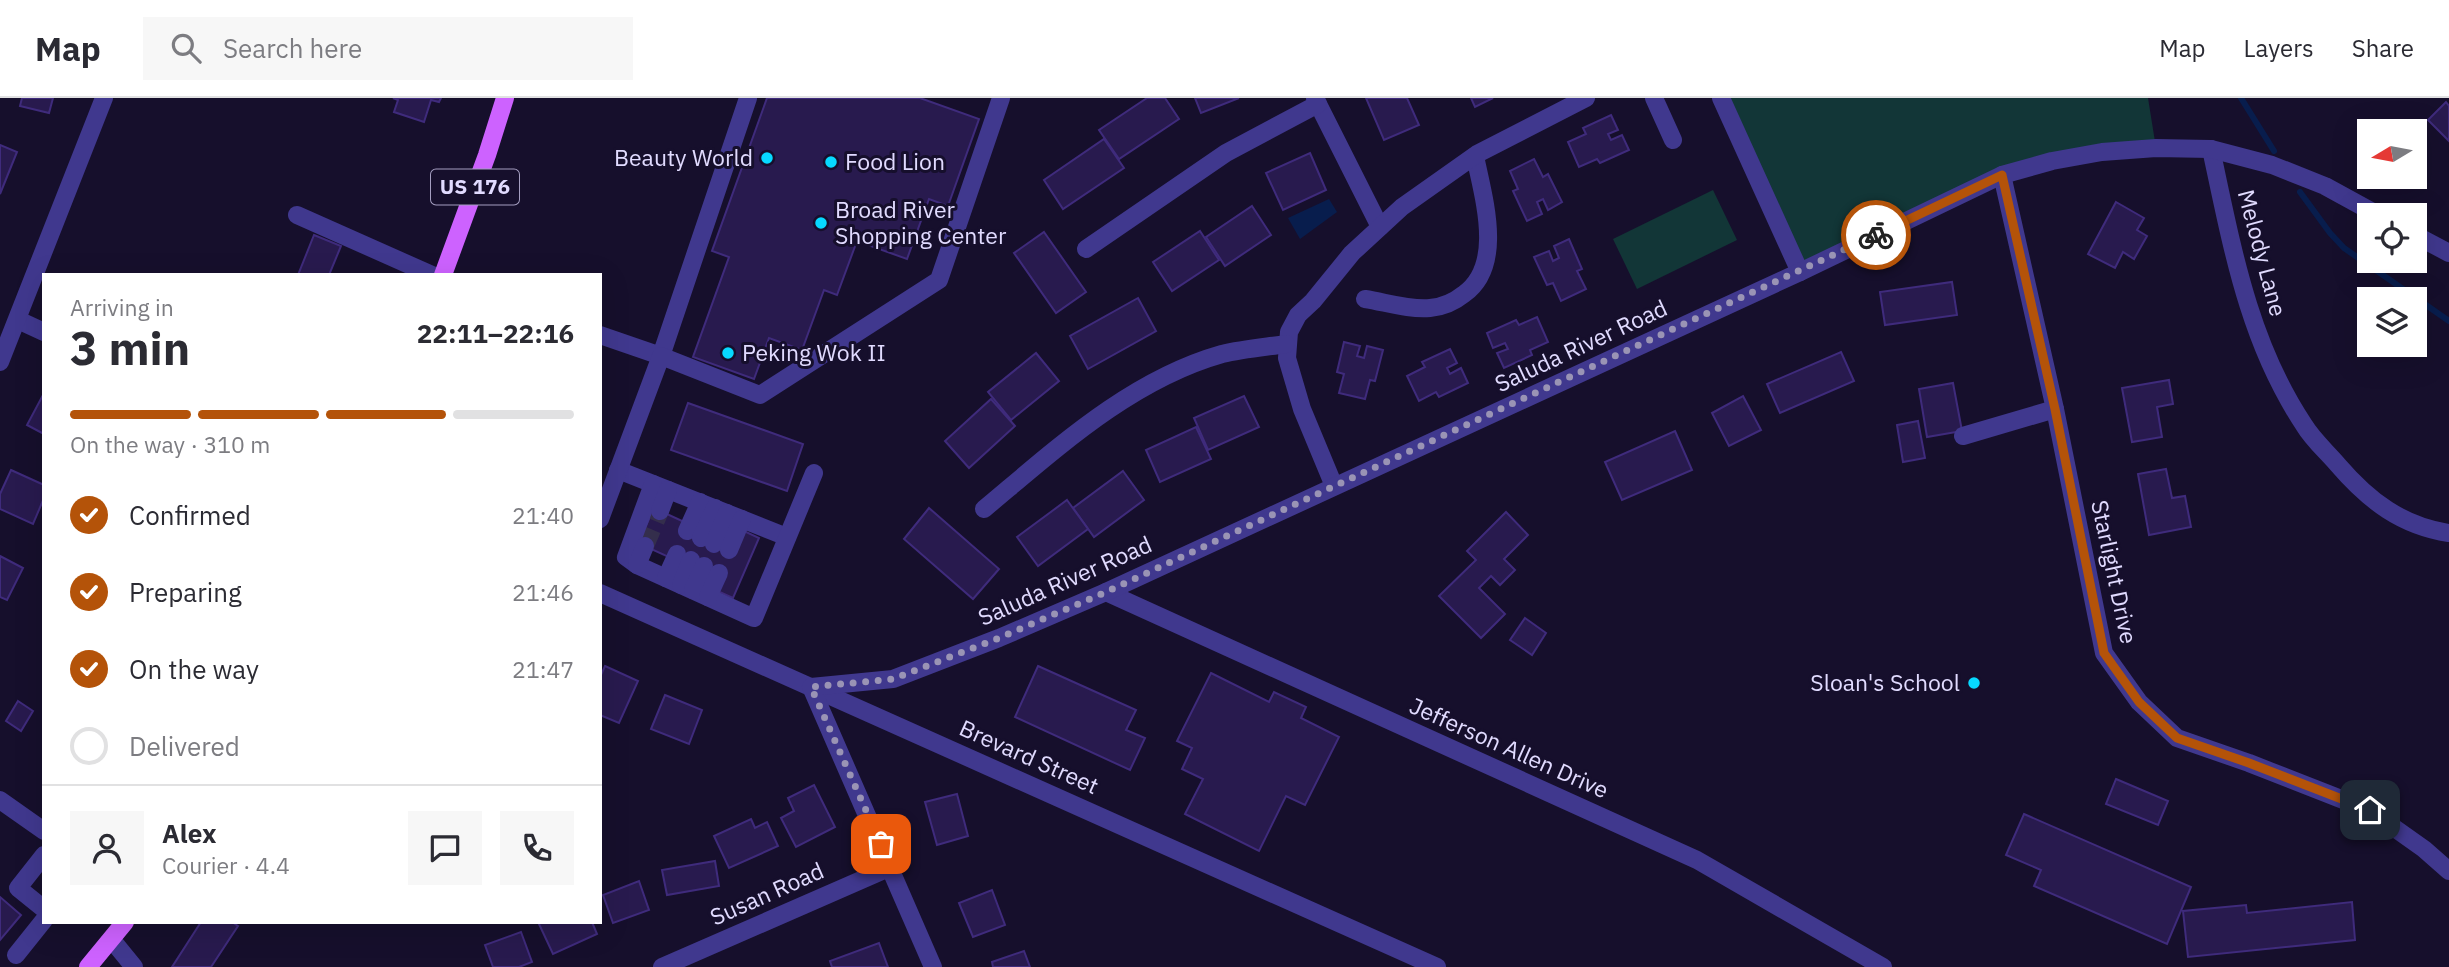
<!DOCTYPE html>
<html lang="en">
<head>
<meta charset="utf-8">
<style>
	:root { --surface:#fff; --page:#f7f7f7; --text:#2b2b33; --muted:#7c7c81; --line:#e1e1e2; --accent:#b45309 }
	body { margin:0; font-family:"IBM Plex Sans",sans-serif; background:var(--page); color:var(--text); height:100vh; display:flex; flex-direction:column; font-size:26px; white-space:nowrap }
	* { box-sizing:border-box; margin:0 }
	p { font-size:23px; color:var(--muted) }
	.icon { flex:none; width:38px; height:38px; fill:none; stroke:currentColor; stroke-width:2; stroke-linecap:round; stroke-linejoin:round }
	.map { position:relative; flex:1; overflow:hidden }
	.sheet { position:absolute; left:42px; top:175px; width:560px; height:651px; display:flex; flex-direction:column; background:var(--surface); border-radius:0px; box-shadow:0 7px 28px #0002 }
	.sheet>* { flex:none }
	.needle { width:46px; rotate:260deg }
	.buttons { position:absolute; left:2357px; top:21px; display:grid; gap:14px }
	.buttons a { display:grid; place-items:center; width:70px; height:70px; border-radius:0px; background:var(--surface); box-shadow:0 7px 28px #0002; font-size:35px }
	.pin { position:absolute; display:grid; place-items:center; width:60px; height:60px; color:#fff; margin:-30px; border-radius:14px; box-shadow:0 4px 10px #0006 }
	.courier { position:absolute; display:grid; place-items:center; width:70px; height:70px; margin:-35px; border:5px solid #b45309; border-radius:50%; background:#fff; color:#222; box-shadow:0 2px 9px #0007 }
	.head em { font-style:normal; font-weight:700 }
	.head div { display:flex; flex-direction:column-reverse }
	.head { display:flex; align-items:center; justify-content:space-between; height:119px; padding:0 28px }
	h1 { font-size:46px; font-weight:700; line-height:52px }
	.bar { display:grid; grid-template-columns:repeat(4,1fr); gap:10px 7px; align-content:center; height:84px; padding:0 28px }
	.bar i { height:9px; border-radius:5px; background:var(--line) }
	.bar .selected { background:var(--accent) }
	.bar p { grid-column:span 4 }
	.line { display:flex; align-items:center; gap:18px; padding:0 28px; border-top:2px solid var(--line) }
	.line div { flex:1 }
	.round { display:grid; place-items:center; flex:none; width:74px; height:74px; border-radius:0px; background:var(--page) }
	ol { padding:0 28px; list-style:none }
	li { display:flex; align-items:center; gap:21px; height:77px }
	li p { margin-inline-start:auto }
	li .icon { padding:7px; border-radius:50%; background:var(--accent); color:#fff; stroke-width:4 }
	li:last-child { color:var(--muted) }
	li i { width:38px; height:38px; border:4px solid var(--line); border-radius:50% }
	header { display:flex; align-items:center; gap:42px; box-sizing:border-box; height:98px; padding:0 35px; background:var(--surface); border-bottom:2px solid var(--line) }
	header strong { font-size:33px }
	nav { display:flex; gap:38px; margin-inline-start:auto; font-size:24px }
	.search { width:490px; height:63px; background:var(--page); display:flex; align-items:center; gap:18px; box-sizing:border-box; padding:0 24px; border-radius:0px; color:var(--muted); font-size:26px }
	.map>svg:first-child { display:block }
	.green { fill:#123637 }
	.water { fill:#081d4d }
	.lines { fill:none; stroke-linecap:round; stroke-linejoin:round }
	.stream { stroke:#081d4d; stroke-width:6 }
	.building { fill:#281a4e; stroke:#3f2b7c; stroke-width:2 }
	.minor-tunnel { stroke:#342e4c; stroke-width:18; stroke-dasharray:18 9; stroke-linecap:butt }
	.minor { stroke:#40388e; stroke-width:18 }
	.major { stroke:#cd62ff; stroke-width:18 }
	.done { stroke:#9a94b5; stroke-width:7; stroke-dasharray:0 12.6 }
	.route { stroke:#b45309; stroke-width:9 }
	.poi-dot { fill:#07d9ff; stroke:#160f2c; stroke-width:2.5 }
	.labels { text-anchor:middle; stroke-width:6; stroke-linejoin:round; paint-order:stroke }
	.shield { fill:#160f2c; stroke:#a49ec0; stroke-width:2 }
	.shield-label { font-size:21px; font-weight:bold; fill:#e1dbff }
	.poi-label { font-size:23px; fill:#e1dbff; stroke:#160f2c; text-anchor:start }
	.street-label { font-size:23px; fill:#e1dbff; stroke:#160f2c }
</style>
</head>
<body>
<header>
<strong>Map</strong>
<div class="search"><svg class="icon" aria-label="search" viewBox="0 0 24 24"><circle cx="10" cy="10" r="6"/><path d="M15 15l6 6"/></svg>Search here</div>
<nav><a>Map</a><a>Layers</a><a>Share</a></nav>
</header>
<div class="map">
<svg width="2449" height="869" viewBox="0 0 2449 869">
	<rect width="100%" height="100%" fill="#160f2c"/>
	<g class="green">
		<path d="M 1721,0 L 2148,0 L 2156,50 L 2052,63 L 1800,174 Z"/>
		<path d="M 1713,92 L 1737,142 L 1637,191 L 1613,141 Z"/>
	</g>
	<path class="water" d="M 1329,101 L 1337,114 L 1300,141 L 1288,120 Z"/>
	<g class="lines">
		<g class="stream">
			<path d="M 2241,0 L 2274,53"/>
			<path d="M 2300,94 L 2330,135 L 2344,150 L 2449,223"/>
		</g>
	</g>
	<g class="building">
		<path d="M 22,0 L 53,0 L 49,15 L 20,8 Z"/>
		<path d="M 393,0 L 441,0 L 439,4 L 431,2 L 424,24 L 394,14 L 398,2 Z"/>
		<path d="M 767,0 L 920,0 L 979,21 L 948,108 L 929,101 L 907,161 L 857,143 L 837,197 L 824,192 L 802,252 L 769,240 L 754,281 L 693,259 L 729,159 L 712,153 Z"/>
		<path d="M 1147,0 L 1165,0 L 1179,21 L 1119,61 L 1099,32 Z"/>
		<path d="M 1195,0 L 1239,0 L 1201,15 Z"/>
		<path d="M 1366,0 L 1407,0 L 1419,27 L 1384,42 Z"/>
		<path d="M 1471,0 L 1493,0 L 1475,9 Z"/>
		<path d="M 2446,4 L 2449,8 L 2449,43 L 2428,22 Z"/>
		<path d="M 1611,17 L 1618,32 L 1608,36 L 1611,42 L 1622,37 L 1629,52 L 1600,65 L 1597,61 L 1579,69 L 1568,44 L 1586,36 L 1583,30 Z"/>
		<path d="M 1104,41 L 1124,70 L 1063,111 L 1044,82 Z"/>
		<path d="M 0,47 L 17,54 L 0,96 Z"/>
		<path d="M 1310,55 L 1326,92 L 1283,112 L 1266,75 Z"/>
		<path d="M 1534,61 L 1543,79 L 1548,76 L 1562,104 L 1548,112 L 1543,101 L 1537,104 L 1542,116 L 1527,123 L 1513,93 L 1518,91 L 1510,73 Z"/>
		<path d="M 2116,104 L 2144,120 L 2137,132 L 2147,138 L 2134,161 L 2123,154 L 2115,170 L 2088,156 Z"/>
		<path d="M 1252,108 L 1271,137 L 1225,168 L 1206,139 Z"/>
		<path d="M 1200,133 L 1219,162 L 1172,193 L 1153,164 Z"/>
		<path d="M 1044,134 L 1086,194 L 1056,215 L 1014,155 Z"/>
		<path d="M 314,137 L 341,148 L 329,177 L 298,177 Z"/>
		<path d="M 1569,141 L 1582,171 L 1577,173 L 1586,191 L 1561,203 L 1553,185 L 1547,187 L 1534,159 L 1549,153 L 1553,163 L 1559,160 L 1554,148 Z"/>
		<path d="M 1952,184 L 1957,217 L 1885,227 L 1880,194 Z"/>
		<path d="M 1138,200 L 1156,233 L 1088,271 L 1070,238 Z"/>
		<path d="M 1537,219 L 1548,244 L 1530,252 L 1532,257 L 1504,270 L 1497,255 L 1508,251 L 1505,245 L 1493,250 L 1487,235 L 1516,222 L 1519,227 Z"/>
		<path d="M 1344,244 L 1360,248 L 1357,258 L 1364,260 L 1367,248 L 1383,252 L 1375,283 L 1370,282 L 1365,301 L 1339,295 L 1344,276 L 1337,274 Z"/>
		<path d="M 1450,251 L 1457,265 L 1447,270 L 1450,276 L 1461,270 L 1468,285 L 1439,299 L 1436,294 L 1419,303 L 1407,278 L 1425,269 L 1422,264 Z"/>
		<path d="M 1841,254 L 1854,283 L 1780,315 L 1767,286 Z"/>
		<path d="M 1036,255 L 1059,283 L 1011,322 L 988,294 Z"/>
		<path d="M 2169,282 L 2173,306 L 2157,309 L 2162,339 L 2132,344 L 2122,290 Z"/>
		<path d="M 1953,285 L 1962,333 L 1927,339 L 1919,291 Z"/>
		<path d="M 43,297 L 44,297 L 44,336 L 27,327 Z"/>
		<path d="M 1244,298 L 1259,329 L 1208,352 L 1194,320 Z"/>
		<path d="M 1743,298 L 1761,332 L 1729,348 L 1712,315 Z"/>
		<path d="M 991,301 L 1015,328 L 969,370 L 945,343 Z"/>
		<path d="M 688,305 L 803,346 L 787,393 L 671,352 Z"/>
		<path d="M 1918,323 L 1925,360 L 1903,364 L 1897,327 Z"/>
		<path d="M 1196,329 L 1211,361 L 1160,384 L 1146,352 Z"/>
		<path d="M 1675,333 L 1692,372 L 1622,402 L 1605,364 Z"/>
		<path d="M 2166,371 L 2172,400 L 2185,398 L 2191,429 L 2149,437 L 2138,376 Z"/>
		<path d="M 11,372 L 44,387 L 44,400 L 33,426 L 0,411 L 0,396 Z"/>
		<path d="M 1123,373 L 1144,402 L 1094,439 L 1073,410 Z"/>
		<path d="M 1067,402 L 1088,431 L 1038,468 L 1017,439 Z"/>
		<path d="M 654,410 L 682,423 L 744,433 L 759,440 L 733,500 L 715,492 L 669,459 L 638,445 Z"/>
		<path d="M 929,410 L 999,471 L 973,501 L 904,441 Z"/>
		<path d="M 1506,414 L 1528,437 L 1504,461 L 1515,472 L 1500,487 L 1491,478 L 1479,490 L 1505,516 L 1481,540 L 1439,498 L 1476,462 L 1467,453 Z"/>
		<path d="M 0,458 L 23,470 L 7,502 L 0,499 Z"/>
		<path d="M 1525,520 L 1546,535 L 1532,557 L 1510,542 Z"/>
		<path d="M 605,568 L 638,583 L 619,625 L 600,617 L 600,579 Z"/>
		<path d="M 1038,568 L 1136,612 L 1126,632 L 1145,640 L 1130,672 L 1015,619 Z"/>
		<path d="M 1211,575 L 1269,604 L 1274,594 L 1306,609 L 1301,620 L 1339,639 L 1305,707 L 1286,698 L 1259,753 L 1185,716 L 1203,681 L 1182,671 L 1192,650 L 1177,643 Z"/>
		<path d="M 665,597 L 702,612 L 689,646 L 651,631 Z"/>
		<path d="M 18,603 L 33,613 L 21,633 L 6,623 Z"/>
		<path d="M 2116,681 L 2168,703 L 2158,727 L 2106,706 Z"/>
		<path d="M 814,687 L 835,729 L 796,749 L 781,720 L 794,713 L 788,700 Z"/>
		<path d="M 957,696 L 968,738 L 937,747 L 925,704 Z"/>
		<path d="M 2024,716 L 2191,789 L 2167,846 L 2034,788 L 2041,772 L 2006,757 Z"/>
		<path d="M 751,721 L 755,730 L 767,724 L 778,748 L 729,770 L 714,738 Z"/>
		<path d="M 715,763 L 719,788 L 667,797 L 662,772 Z"/>
		<path d="M 639,783 L 649,812 L 613,825 L 603,797 Z"/>
		<path d="M 992,792 L 1005,827 L 973,839 L 959,805 Z"/>
		<path d="M 0,799 L 21,817 L 0,842 Z"/>
		<path d="M 2352,804 L 2355,842 L 2188,859 L 2183,813 L 2246,807 L 2247,815 Z"/>
		<path d="M 201,824 L 232,824 L 238,828 L 211,869 L 172,869 Z"/>
		<path d="M 542,824 L 592,824 L 597,836 L 553,856 L 539,826 Z"/>
		<path d="M 521,834 L 532,864 L 519,869 L 493,869 L 485,847 Z"/>
		<path d="M 879,845 L 888,869 L 832,869 L 830,863 Z"/>
		<path d="M 1024,853 L 1030,869 L 993,869 L 992,864 Z"/>
	</g>
	<g class="lines">
		<path class="minor-tunnel" d="M 645,448 L 660,413"/>
		<g class="minor">
			<path d="M 1315,0 L 1380,129"/>
			<path d="M 1654,0 L 1673,42"/>
			<path d="M 1721,0 L 1800,174"/>
			<path d="M 2211,51 C 2232,148 2248,243 2304,327 C 2313,342 2327,354 2338,367 C 2369,403 2402,428 2449,435"/>
			<path d="M 2002,77 L 2055,311 L 2104,555 L 2139,604 L 2177,640 L 2249,665 L 2369,712 L 2424,751 L 2449,773"/>
			<path d="M 297,117 L 432,177"/>
			<path d="M 2415,137 L 2449,155"/>
			<path d="M 1086,151 L 1226,55 L 1318,6"/>
			<path d="M 1365,201 C 1385,204 1409,212 1430,210 C 1443,209 1454,204 1464,196 C 1505,167 1483,98 1475,58"/>
			<path d="M 18,222 L 44,234"/>
			<path d="M 600,237 L 661,258 L 748,0"/>
			<path d="M 0,264 L 104,0"/>
			<path d="M 1963,338 L 2055,311"/>
			<path d="M 618,372 L 787,439"/>
			<path d="M 653,386 L 626,459 L 637,467 L 754,520 L 814,375"/>
			<path d="M 1334,388 L 1302,311 L 1287,260 L 1289,234 L 1298,217 L 1313,203 L 1352,155 L 1402,109 L 1477,56 L 1586,0"/>
			<path d="M 984,411 C 1056,351 1130,282 1222,256 C 1243,251 1266,249 1286,246"/>
			<path d="M 660,413 L 668,392"/>
			<path d="M 600,421 L 661,258 L 760,297 L 939,182 L 1001,0"/>
			<path d="M 687,433 L 700,404"/>
			<path d="M 701,440 L 715,410"/>
			<path d="M 714,446 L 727,415"/>
			<path d="M 729,452 L 742,421"/>
			<path d="M 637,467 L 645,448"/>
			<path d="M 666,480 L 677,456"/>
			<path d="M 681,487 L 691,462"/>
			<path d="M 693,492 L 704,468"/>
			<path d="M 1106,494 L 1697,762 L 1883,869"/>
			<path d="M 600,495 L 1437,869"/>
			<path d="M 708,499 L 719,475"/>
			<path d="M 0,702 L 44,733"/>
			<path d="M 44,757 L 18,790 L 44,811"/>
			<path d="M 112,842 L 134,869"/>
			<path d="M 16,857 L 44,822"/>
			<path d="M 662,869 L 891,769"/>
			<path d="M 933,869 L 811,589 L 893,581 L 999,540 L 1106,494 L 1800,174 L 2002,77 L 2052,63 L 2102,54 L 2156,50 L 2211,51 L 2272,67 L 2325,88 L 2378,117"/>
		</g>
		<g class="major">
			<path d="M 443,177 L 487,57 L 505,0"/>
			<path d="M 88,869 L 125,824"/>
		</g>
	</g>
	<g class="lines">
		<path class="done" d="M 881,746 L 811,589 L 893,581 L 999,540 L 1106,494 L 1876,137"/>
		<path class="route" d="M 1876,137 L 2002,77 L 2055,311 L 2104,555 L 2139,604 L 2177,640 L 2249,665 L 2370,712"/>
	</g>
	<g class="poi-dot">
		<circle cx="767" cy="60" r="7"/>
		<circle cx="831" cy="64" r="7"/>
		<circle cx="821" cy="125" r="7"/>
		<circle cx="728" cy="255" r="7"/>
		<circle cx="1974" cy="585" r="7"/>
	</g>
	<g class="labels">
		<rect class="shield" x="431" y="71.5" width="88" height="35" rx="5"/>
		<g class="shield-label">
			<text x="475" y="96">US 176</text>
		</g>
		<g class="poi-label">
			<text x="753" y="68" text-anchor="end">Beauty World</text>
			<text x="845" y="72">Food Lion</text>
			<text x="835" y="120">Broad River<tspan x="835" dy="26">Shopping Center</tspan></text>
			<text x="742" y="263">Peking Wok II</text>
			<text x="1960" y="593" text-anchor="end">Sloan's School</text>
		</g>
		<g class="street-label">
			<text transform="translate(2262 155) rotate(75)" y="8">Melody Lane</text>
			<text transform="translate(1581 248) rotate(-25)" y="8">Saluda River Road</text>
			<text transform="translate(2114 474) rotate(78)" y="8">Starlight Drive</text>
			<text transform="translate(1065 483) rotate(-24)" y="8">Saluda River Road</text>
			<text transform="translate(1509 650) rotate(24)" y="8">Jefferson Allen Drive</text>
			<text transform="translate(1029 659) rotate(24)" y="8">Brevard Street</text>
			<text transform="translate(767 796) rotate(-24)" y="8">Susan Road</text>
		</g>
	</g>
</svg>
<div class="buttons">
<a><svg class="needle" viewBox="-14 -14 28 28"><path d="M0-13l5 13h-10z" fill="#e53935"/><path d="M0 13l5-13h-10z" fill="#7c7c81"/></svg></a>
<a><svg class="icon" aria-label="locate" viewBox="0 0 24 24"><circle cx="12" cy="12" r="6"/><path d="M12 2v4M12 18v4M2 12h4M18 12h4"/></svg></a>
<a><svg class="icon" aria-label="layers" viewBox="0 0 24 24"><path d="M12 4l9 5-9 5-9-5zM3 14l9 5 9-5"/></svg></a>
</div>
<div class="pin" style="left:881px;top:746px;background:#ea580c"><svg class="icon" aria-label="bag" viewBox="0 0 24 24"><path d="M5 8h14l-1 12H6zM9 8a3 3 0 0 1 6 0"/></svg></div>
<div class="pin" style="left:2370px;top:712px;background:#1f2937"><svg class="icon" aria-label="home" viewBox="0 0 24 24"><path d="M3 11l9-7 9 7M6 9v11h12V9"/></svg></div>
<div class="courier" style="left:1876px;top:137px"><svg class="icon" aria-label="bike" viewBox="0 0 24 24"><circle cx="6" cy="16" r="4"/><circle cx="18" cy="16" r="4"/><path d="M6 16l4-8h5l3 8M10 8l3 8H6M13 5h3"/></svg></div>
<section class="sheet">
<div class="head"><div><h1>3 min</h1><p>Arriving in</p></div><em>22:11–22:16</em></div>
<div class="bar"><i class="selected"></i><i class="selected"></i><i class="selected"></i><i></i><p>On the way · 310 m</p></div>
<ol>
<li><svg class="icon" aria-label="check" viewBox="0 0 24 24"><path d="M5 12l5 5 9-10"/></svg>Confirmed<p>21:40</p></li>
<li><svg class="icon" aria-label="check" viewBox="0 0 24 24"><path d="M5 12l5 5 9-10"/></svg>Preparing<p>21:46</p></li>
<li><svg class="icon" aria-label="check" viewBox="0 0 24 24"><path d="M5 12l5 5 9-10"/></svg>On the way<p>21:47</p></li>
<li><i></i>Delivered</li>
</ol>
<div class="line" style="height:126px"><a class="round"><svg class="icon" aria-label="person" viewBox="0 0 24 24"><circle cx="12" cy="8" r="4"/><path d="M4 21q1-7 8-7t8 7"/></svg></a><div><b>Alex</b><p>Courier · 4.4</p></div><a class="round"><svg class="icon" aria-label="chat" viewBox="0 0 24 24"><path d="M4 5h16v11H9l-5 4z"/></svg></a><a class="round"><svg class="icon" aria-label="phone" viewBox="0 0 24 24"><path d="M5 4h4l2 5-3 2q2 4 5 5l2-3 5 2v4C11 20 4 13 5 4z"/></svg></a></div>
</section>
</div>
</body>
</html>
